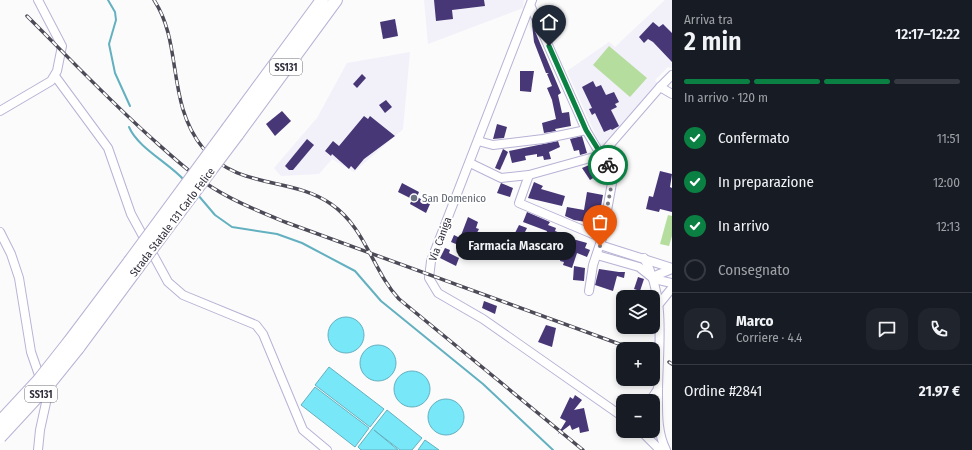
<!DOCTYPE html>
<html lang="it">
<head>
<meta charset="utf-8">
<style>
	:root { --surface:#171b24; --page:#20242c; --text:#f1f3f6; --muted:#9ea1a6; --line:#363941; --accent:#0b8043 }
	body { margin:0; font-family:"Fira Sans Condensed",sans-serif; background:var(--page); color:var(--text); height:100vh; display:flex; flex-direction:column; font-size:15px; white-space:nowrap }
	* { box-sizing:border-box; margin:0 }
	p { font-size:13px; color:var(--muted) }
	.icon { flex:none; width:22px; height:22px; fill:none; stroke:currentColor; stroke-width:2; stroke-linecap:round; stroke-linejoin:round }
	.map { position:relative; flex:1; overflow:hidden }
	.side { display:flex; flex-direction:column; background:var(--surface); width:300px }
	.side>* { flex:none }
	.fabs { position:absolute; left:616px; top:290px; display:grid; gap:8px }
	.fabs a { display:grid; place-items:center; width:44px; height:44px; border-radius:8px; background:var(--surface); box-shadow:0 2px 6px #0003; font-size:20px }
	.pin { position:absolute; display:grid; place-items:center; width:34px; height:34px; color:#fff; margin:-41px -17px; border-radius:50% 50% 50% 0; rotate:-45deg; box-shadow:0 0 4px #0007 }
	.pin .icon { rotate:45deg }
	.courier { position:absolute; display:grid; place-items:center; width:40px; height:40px; margin:-20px; border:3px solid #0b8043; border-radius:50%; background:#fff; color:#222; box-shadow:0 1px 5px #0007 }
	.bubble { position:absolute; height:28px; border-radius:12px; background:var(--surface); box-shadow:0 2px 6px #0003; font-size:13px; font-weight:600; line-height:28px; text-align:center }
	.overview em { font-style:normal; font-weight:600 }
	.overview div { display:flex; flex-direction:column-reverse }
	.overview { display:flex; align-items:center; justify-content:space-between; height:68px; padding:0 12px }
	h1 { font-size:26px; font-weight:600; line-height:30px }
	.bar { display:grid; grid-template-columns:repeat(4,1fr); gap:6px 4px; align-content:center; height:48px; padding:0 12px }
	.bar i { height:5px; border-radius:3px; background:var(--line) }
	.bar .active { background:var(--accent) }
	.bar p { grid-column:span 4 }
	.line { display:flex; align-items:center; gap:10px; padding:0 12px; border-top:1px solid var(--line) }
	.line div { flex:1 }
	.round { display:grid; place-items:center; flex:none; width:42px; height:42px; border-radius:12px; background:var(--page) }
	ol { padding:0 12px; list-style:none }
	li { display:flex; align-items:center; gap:12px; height:44px }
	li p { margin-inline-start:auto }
	li .icon { padding:4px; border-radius:50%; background:var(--accent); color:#fff; stroke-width:4 }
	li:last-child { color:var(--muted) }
	li i { width:22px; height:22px; border:2px solid var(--line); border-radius:50% }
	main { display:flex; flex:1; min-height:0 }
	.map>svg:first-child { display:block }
	.built { fill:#f2f1fa }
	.green { fill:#b5dd9e }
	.water { fill:#78e8f9; stroke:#63b0c0 }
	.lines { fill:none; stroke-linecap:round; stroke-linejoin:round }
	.stream { stroke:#63b0c0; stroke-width:2 }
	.building { fill:#483777 }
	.minor-casing { stroke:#b8b2d5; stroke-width:10 }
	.highway-casing { stroke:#b8b2d5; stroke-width:14 }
	.minor { stroke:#fff; stroke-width:8 }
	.highway { stroke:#fff; stroke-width:12 }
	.rail-casing { stroke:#4d4b57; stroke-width:3.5 }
	.rail { stroke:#fff; stroke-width:2; stroke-dasharray:6; stroke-linecap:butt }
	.highway-bridge-casing { stroke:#b8b2d5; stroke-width:14; stroke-linecap:butt }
	.highway-bridge { stroke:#fff; stroke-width:12 }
	.done { stroke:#78767f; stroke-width:4; stroke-dasharray:0 7.2 }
	.route { stroke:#0b8043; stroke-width:5 }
	.worship-dot { fill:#6b7280; stroke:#fff; stroke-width:1.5 }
	.labels { text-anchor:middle; stroke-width:4; stroke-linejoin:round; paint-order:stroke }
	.shield { fill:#fff; stroke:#6f6d76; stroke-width:1 }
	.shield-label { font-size:10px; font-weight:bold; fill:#312e3c }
	.worship-label { font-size:11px; fill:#5b616d; stroke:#fff; text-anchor:start }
	.street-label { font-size:11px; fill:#312e3c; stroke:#fff }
</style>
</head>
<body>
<main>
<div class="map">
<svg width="672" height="450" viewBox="0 0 672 450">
	<rect width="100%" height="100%" fill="#fbfbfb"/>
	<g class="built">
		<path d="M 424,0 L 524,0 L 523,8 L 428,44 Z"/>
		<path d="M 665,0 L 672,0 L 672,68 L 668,67 L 655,80 L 658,83 L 602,149 L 567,71 L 609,42 L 615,47 Z"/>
		<path d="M 410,52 L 403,129 L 354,172 L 332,159 L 319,174 L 281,176 L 274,168 L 317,118 L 347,63 Z"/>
	</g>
	<g class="green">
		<path d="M 609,46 L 647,78 L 630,97 L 593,65 Z"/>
		<path d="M 668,215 L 672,216 L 672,236 L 669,246 L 660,244 Z"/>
	</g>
	<g class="water">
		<circle cx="346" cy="335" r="18"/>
		<circle cx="378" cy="363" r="18"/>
		<path d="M 329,367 L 384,409 L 370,427 L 315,385 Z"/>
		<circle cx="412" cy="389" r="18"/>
		<path d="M 315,387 L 369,428 L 355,447 L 301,405 Z"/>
		<circle cx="446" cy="417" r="18"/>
		<path d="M 387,410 L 422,438 L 412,450 L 400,450 L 374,430 L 398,450 L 361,450 L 358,447 Z"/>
		<path d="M 425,440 L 439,450 L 418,450 Z"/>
	</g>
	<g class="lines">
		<g class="stream">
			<path d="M 108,0 L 115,12 L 116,20 L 109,44 L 115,73 L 130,106"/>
			<path d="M 129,127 C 138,148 169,163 184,180"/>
			<path d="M 198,195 L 215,215 L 232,227 L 277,234 L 302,243 L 355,271 L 381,301 L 483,384 L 553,450"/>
		</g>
	</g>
	<g class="building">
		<path d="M 434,0 L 484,0 L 485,6 L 452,10 L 453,19 L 436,21 Z"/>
		<path d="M 395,19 L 398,36 L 383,39 L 380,22 Z"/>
		<path d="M 653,22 L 659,27 L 663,24 L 672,33 L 672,62 L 653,42 L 648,39 L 644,43 L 639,37 Z"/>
		<path d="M 532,24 L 561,93 L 558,95 L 562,113 L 569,112 L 571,126 L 555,129 L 556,131 L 544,133 L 542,123 L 556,119 L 552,100 L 547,88 L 552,86 L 547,74 L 549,73 L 546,73 L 534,42 Z"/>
		<path d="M 520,71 L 534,71 L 531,92 L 520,91 Z"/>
		<path d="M 362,74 L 366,78 L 357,88 L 353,84 Z"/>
		<path d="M 593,81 L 596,87 L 601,85 L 606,95 L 614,92 L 619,102 L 615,104 L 617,107 L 611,110 L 619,126 L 612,130 L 611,129 L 604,132 L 595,113 L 592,115 L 589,109 L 592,108 L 582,87 Z"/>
		<path d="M 386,100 L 392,107 L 385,113 L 379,105 Z"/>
		<path d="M 282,111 L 291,121 L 275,136 L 266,124 Z"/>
		<path d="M 364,116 L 368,119 L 370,116 L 395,136 L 364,159 L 355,170 L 351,166 L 349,169 L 332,154 L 331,156 L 325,151 L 333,141 L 339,146 Z"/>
		<path d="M 497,124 L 507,127 L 504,138 L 493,139 Z"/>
		<path d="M 582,136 L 587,153 L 580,155 L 579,150 L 574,151 L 570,139 Z"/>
		<path d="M 307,139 L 314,145 L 293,170 L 289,170 L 285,166 Z"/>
		<path d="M 558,141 L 560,147 L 549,152 L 551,159 L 544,160 L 543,156 L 537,157 L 537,154 L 525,156 L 526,160 L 512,163 L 509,151 Z"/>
		<path d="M 503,149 L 508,152 L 500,170 L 495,168 Z"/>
		<path d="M 594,163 L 601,173 L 590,180 L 582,168 Z"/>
		<path d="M 660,171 L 672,174 L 670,187 L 672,188 L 672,212 L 660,209 L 659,212 L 646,209 L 649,196 L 653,197 Z"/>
		<path d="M 534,182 L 543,186 L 541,189 L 565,196 L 562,206 L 528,198 Z"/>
		<path d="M 402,183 L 419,192 L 417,197 L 430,204 L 426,213 L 410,204 L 412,199 L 398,192 Z"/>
		<path d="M 501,183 L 513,188 L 510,197 L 497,193 Z"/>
		<path d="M 587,192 L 603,195 L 598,224 L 574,220 L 565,216 L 567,207 L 584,210 Z"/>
		<path d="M 527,212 L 550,222 L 548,225 L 556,228 L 555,231 L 563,234 L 562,236 L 587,243 L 585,248 L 590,250 L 587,257 L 577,253 L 572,268 L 563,265 L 564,262 L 560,261 L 564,249 L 544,241 L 547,231 L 523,222 Z"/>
		<path d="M 468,217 L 478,222 L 476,228 L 479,229 L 468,249 L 451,242 L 454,235 L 460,238 Z"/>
		<path d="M 519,225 L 527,228 L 523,236 L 515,233 Z"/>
		<path d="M 445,248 L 450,250 L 449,253 L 459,258 L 456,266 L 440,258 Z"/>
		<path d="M 574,266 L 585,268 L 584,281 L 573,280 Z"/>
		<path d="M 599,269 L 619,272 L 625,272 L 624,278 L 617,276 L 613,291 L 595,285 Z"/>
		<path d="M 638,277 L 644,279 L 640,291 L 634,289 Z"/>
		<path d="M 484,301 L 497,306 L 495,314 L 482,308 Z"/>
		<path d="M 546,325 L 556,328 L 552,347 L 538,342 Z"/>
		<path d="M 575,395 L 582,400 L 574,410 L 584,408 L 589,431 L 580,433 L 579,427 L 572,430 L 570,425 L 558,434 L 566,421 L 560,418 L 570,397 L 573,399 Z"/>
	</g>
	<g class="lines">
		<g class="minor-casing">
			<g id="minor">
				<path d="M 532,0 L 431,261 L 429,278 L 438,293 L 483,319 L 623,417"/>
				<path d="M 531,7 L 586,130 L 610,171 L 612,183 L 602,238 L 593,265 L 589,291"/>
				<path d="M 55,76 L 108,148 L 131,214 L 168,282 L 183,295 L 256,325 L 263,334 L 303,430 L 327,450"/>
				<path d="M 660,87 L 672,94"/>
				<path d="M 0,111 L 51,81 L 57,71 L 62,46 L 38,0"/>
				<path d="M 478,141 L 493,145 L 543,139 L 586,130"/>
				<path d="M 470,163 L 501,178 L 529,175 L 601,155 L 660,87 L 672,75"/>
				<path d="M 529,175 L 519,203 L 602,238"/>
				<path d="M 0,232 L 11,254 L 19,278 L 31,352 L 47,398 L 40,430 L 38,450"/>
				<path d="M 600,245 L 672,268"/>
				<path d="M 597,255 L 639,267 L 654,279 L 672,283"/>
				<path d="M 644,258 C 667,299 658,348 658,393 C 658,413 657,432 666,450"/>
				<path d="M 654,279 L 657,275 L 672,269"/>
				<path d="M 659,304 L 672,288"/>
				<path d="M 650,401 L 658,389"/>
				<path d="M 641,431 L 660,450"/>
			</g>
		</g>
		<g class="highway-casing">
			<g id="highway">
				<path d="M 228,128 L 322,0"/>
				<path d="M 237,135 L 336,0"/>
				<path d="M 69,342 L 130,261"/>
				<path d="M 78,348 L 138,267"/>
			</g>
		</g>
		<use href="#minor" class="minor"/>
		<use href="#highway" class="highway"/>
		<g class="rail-casing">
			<g id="rail">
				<path d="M 154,0 C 183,44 166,103 203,148 C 238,190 291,176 331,204 C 366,228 372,270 399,299 L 583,450"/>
				<path d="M 27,16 C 67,56 106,97 148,135 C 166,151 184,168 204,182 C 228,199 258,211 285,222 L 633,349"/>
				<path d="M 669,362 L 672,364"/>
			</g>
		</g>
		<use href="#rail" class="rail"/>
		<g class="highway-bridge-casing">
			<g id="highway-bridge">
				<path d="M 130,261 L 228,128"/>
				<path d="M 138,267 L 237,135"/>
				<path d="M 0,422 L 39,380 L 69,342"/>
				<path d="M 0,437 L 49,384 L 78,348"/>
			</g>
		</g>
		<use href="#highway-bridge" class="highway-bridge"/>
	</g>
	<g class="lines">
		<path class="done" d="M 600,246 L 612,182 L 608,165"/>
		<path class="route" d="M 549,46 L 586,130 L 608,165"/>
	</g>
	<circle class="worship-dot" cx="414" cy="198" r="4"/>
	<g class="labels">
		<g class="shield">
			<rect x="270" y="59" width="32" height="16" rx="3"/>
			<rect x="25" y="386" width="32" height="16" rx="3"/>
		</g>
		<g class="shield-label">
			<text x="286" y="71">SS131</text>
			<text x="41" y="398">SS131</text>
		</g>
		<g class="worship-label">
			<text x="422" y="202">San Domenico</text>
		</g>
		<g class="street-label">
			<text transform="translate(172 222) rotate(-53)" y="4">Strada Statale 131 Carlo Felice</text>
			<text transform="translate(440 239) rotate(-70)" y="4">Via Caniga</text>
		</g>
	</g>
</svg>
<div class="fabs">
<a><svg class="icon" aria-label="layers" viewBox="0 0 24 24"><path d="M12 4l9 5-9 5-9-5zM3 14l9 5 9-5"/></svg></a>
<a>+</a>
<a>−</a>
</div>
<div class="pin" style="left:600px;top:246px;background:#ea580c"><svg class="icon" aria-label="bag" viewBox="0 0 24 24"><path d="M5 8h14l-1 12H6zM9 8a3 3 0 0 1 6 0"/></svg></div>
<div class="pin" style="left:549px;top:46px;background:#1f2937"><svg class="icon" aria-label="home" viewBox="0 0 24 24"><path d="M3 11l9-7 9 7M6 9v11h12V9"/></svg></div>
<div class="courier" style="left:608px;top:165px"><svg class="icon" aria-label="bike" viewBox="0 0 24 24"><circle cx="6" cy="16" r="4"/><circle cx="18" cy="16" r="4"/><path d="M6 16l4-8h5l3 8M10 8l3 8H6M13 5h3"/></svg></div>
<div class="bubble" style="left:456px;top:232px;width:120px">Farmacia Mascaro</div>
</div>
<section class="side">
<div class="overview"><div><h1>2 min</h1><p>Arriva tra</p></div><em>12:17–12:22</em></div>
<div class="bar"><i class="active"></i><i class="active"></i><i class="active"></i><i></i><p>In arrivo · 120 m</p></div>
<ol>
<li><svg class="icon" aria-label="check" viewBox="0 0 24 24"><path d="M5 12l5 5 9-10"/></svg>Confermato<p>11:51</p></li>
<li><svg class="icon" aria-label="check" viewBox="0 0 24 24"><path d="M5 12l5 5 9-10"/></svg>In preparazione<p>12:00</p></li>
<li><svg class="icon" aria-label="check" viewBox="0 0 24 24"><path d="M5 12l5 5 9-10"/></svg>In arrivo<p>12:13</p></li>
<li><i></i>Consegnato</li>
</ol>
<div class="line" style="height:72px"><a class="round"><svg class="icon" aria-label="person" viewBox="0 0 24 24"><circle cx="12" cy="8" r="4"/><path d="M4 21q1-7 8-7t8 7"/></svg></a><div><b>Marco</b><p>Corriere · 4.4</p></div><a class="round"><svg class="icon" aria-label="chat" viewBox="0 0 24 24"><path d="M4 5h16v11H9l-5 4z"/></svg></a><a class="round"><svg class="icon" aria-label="phone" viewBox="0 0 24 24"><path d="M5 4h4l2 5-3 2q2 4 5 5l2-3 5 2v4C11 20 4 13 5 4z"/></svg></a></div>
<div class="line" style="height:52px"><div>Ordine #2841</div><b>21.97 €</b></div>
</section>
</main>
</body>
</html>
